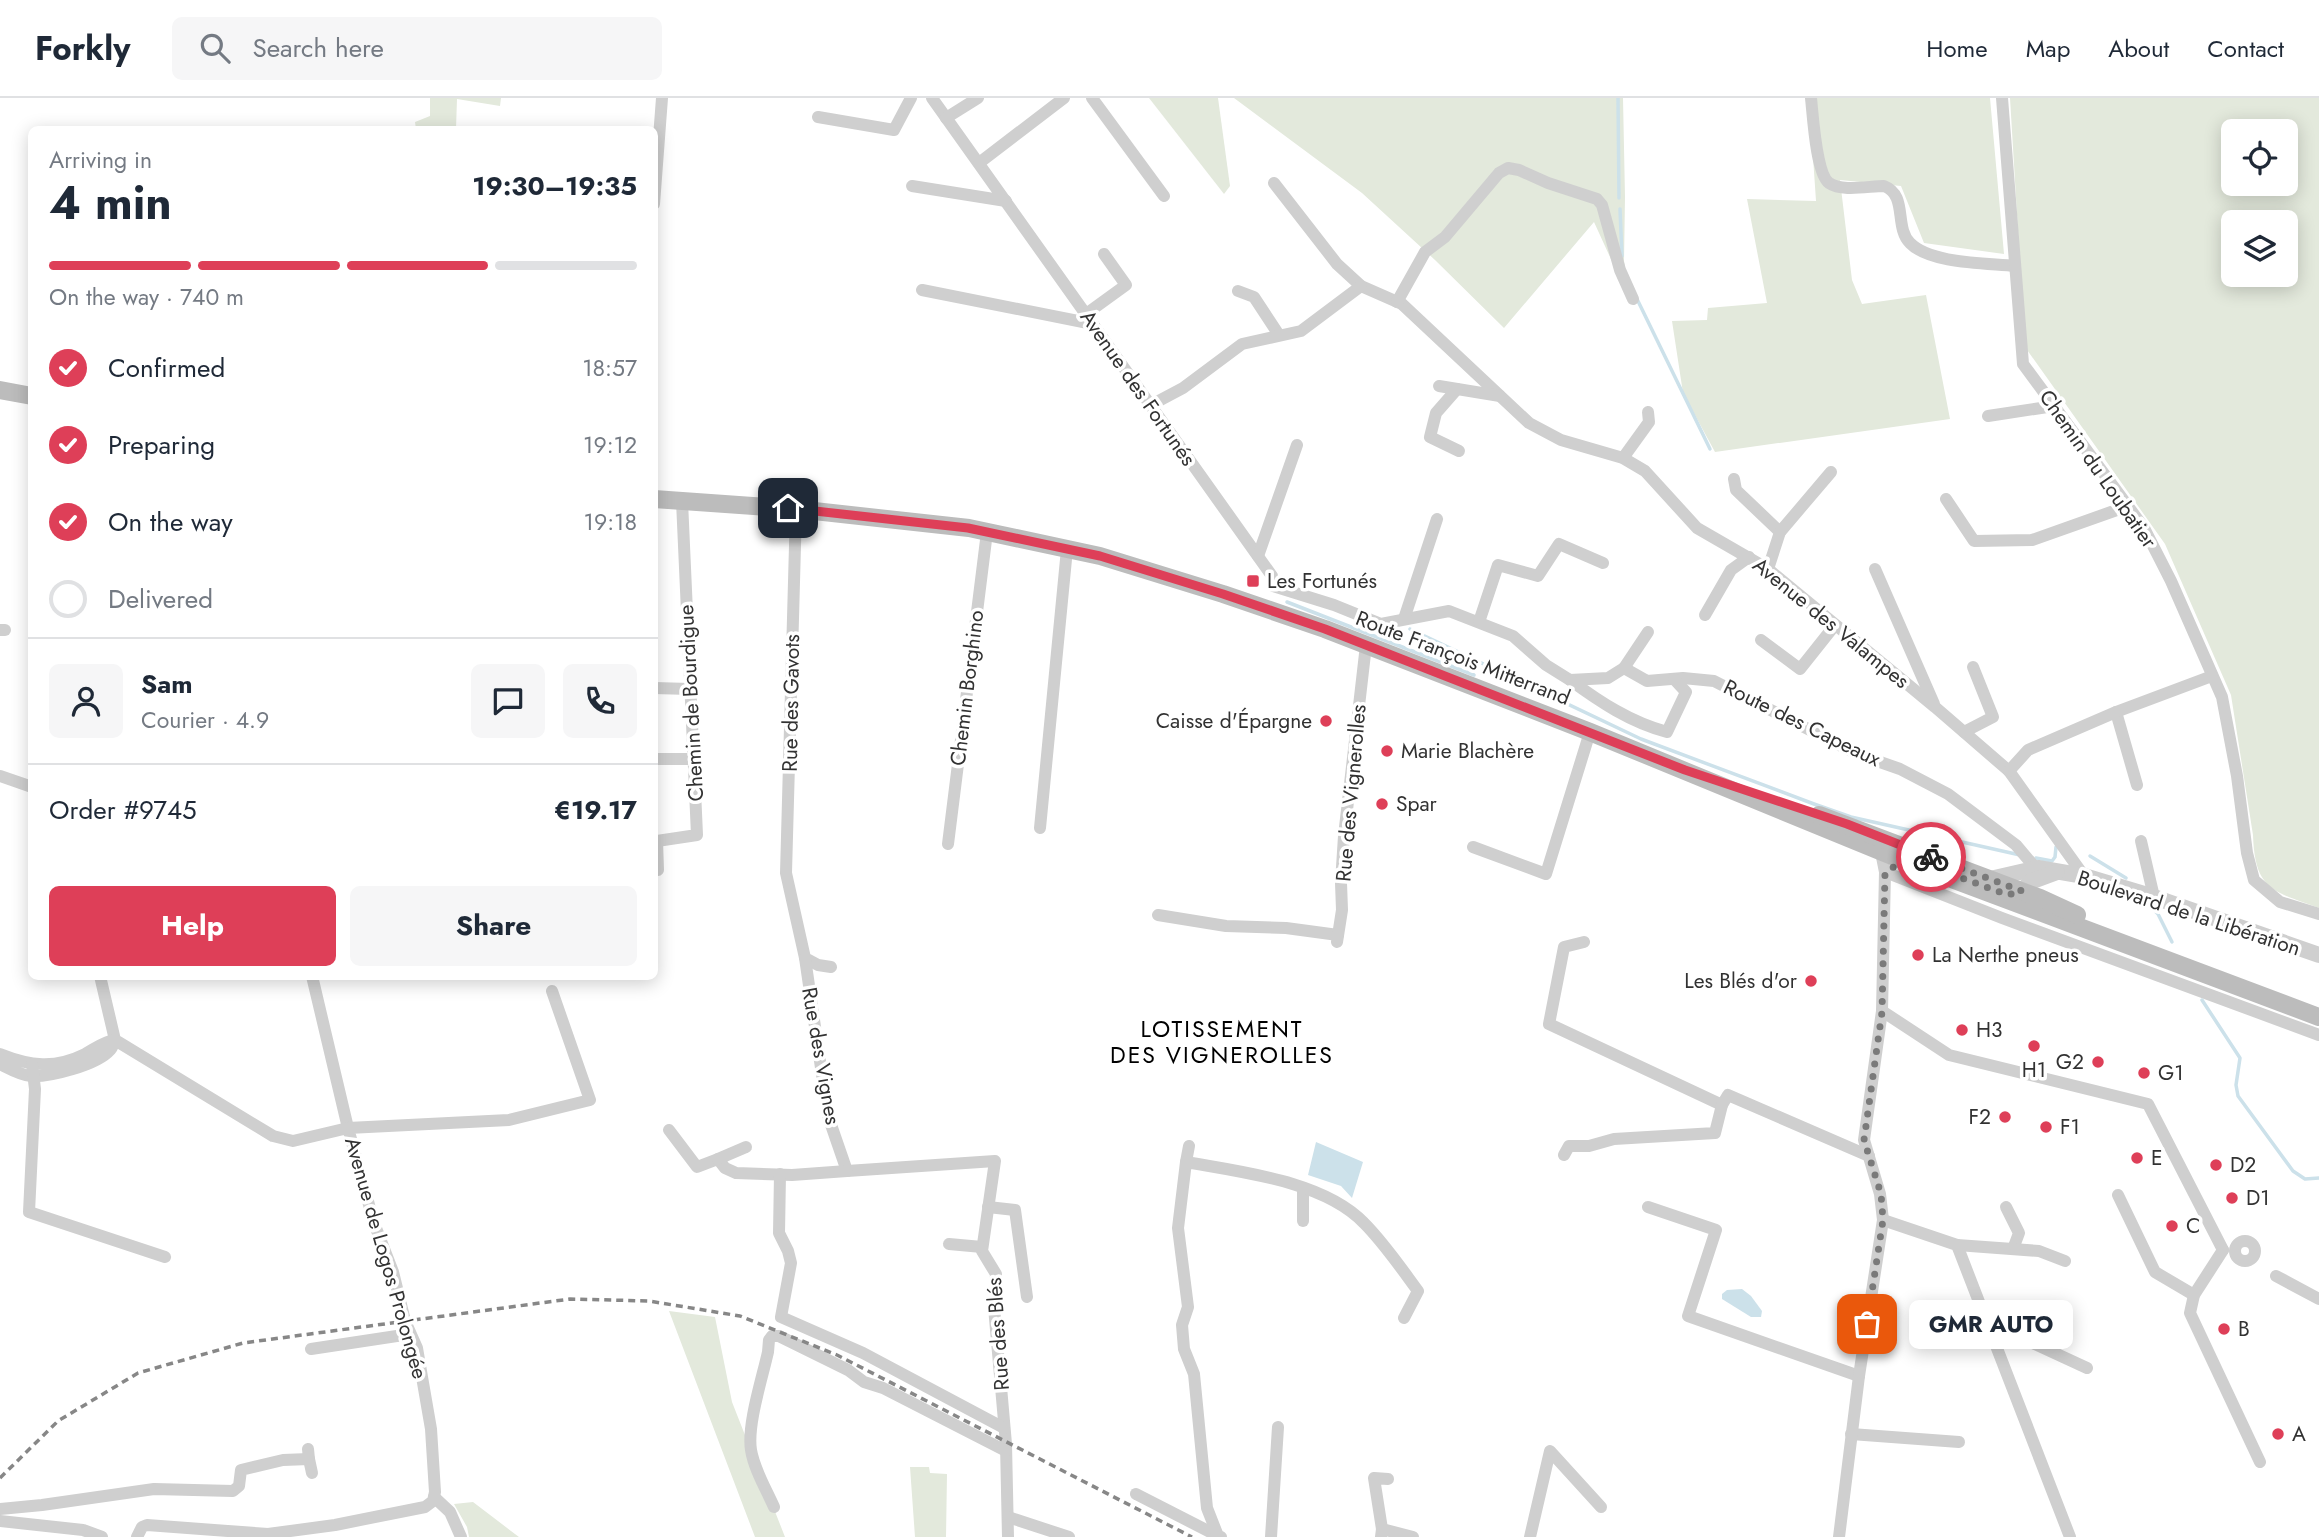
<!DOCTYPE html>
<html lang="en">
<head>
<meta charset="utf-8">
<style>
	:root { --surface:#fff; --page:#f6f6f7; --text:#1f2937; --muted:#747a83; --line:#e0e1e3; --accent:#de3f58 }
	body { margin:0; font-family:Jost,sans-serif; background:var(--page); color:var(--text); height:100vh; display:flex; flex-direction:column; font-size:26px; white-space:nowrap }
	* { box-sizing:border-box; margin:0 }
	p { font-size:23px; color:var(--muted) }
	.icon { flex:none; width:38px; height:38px; fill:none; stroke:currentColor; stroke-width:2; stroke-linecap:round; stroke-linejoin:round }
	.map { position:relative; flex:1; overflow:hidden }
	.sheet { position:absolute; left:28px; top:28px; width:630px; height:854px; display:flex; flex-direction:column; background:var(--surface); border-radius:10px; box-shadow:0 4px 18px #0003 }
	.sheet>* { flex:none }
	.buttons { position:absolute; left:2221px; top:21px; display:grid; gap:14px }
	.buttons a { display:grid; place-items:center; width:77px; height:77px; border-radius:10px; background:var(--surface); box-shadow:0 4px 18px #0003; font-size:35px }
	.pin { position:absolute; display:grid; place-items:center; width:60px; height:60px; color:#fff; margin:-30px; border-radius:14px; box-shadow:0 4px 10px #0006 }
	.courier { position:absolute; display:grid; place-items:center; width:70px; height:70px; margin:-35px; border:5px solid #de3f58; border-radius:50%; background:#fff; color:#222; box-shadow:0 2px 9px #0007 }
	.bubble { position:absolute; height:49px; border-radius:10px; background:var(--surface); box-shadow:0 4px 18px #0003; font-size:23px; font-weight:700; line-height:49px; text-align:center }
	.summary em { font-style:normal; font-weight:700 }
	.summary div { display:flex; flex-direction:column-reverse }
	.summary { display:flex; align-items:center; justify-content:space-between; height:119px; padding:0 21px }
	h1 { font-size:46px; font-weight:700; line-height:52px }
	.bar { display:grid; grid-template-columns:repeat(4,1fr); gap:10px 7px; align-content:center; height:84px; padding:0 21px }
	.bar i { height:9px; border-radius:5px; background:var(--line) }
	.bar .selected { background:var(--accent) }
	.bar p { grid-column:span 4 }
	.line { display:flex; align-items:center; gap:18px; padding:0 21px; border-top:2px solid var(--line) }
	.line div { flex:1 }
	.round { display:grid; place-items:center; flex:none; width:74px; height:74px; border-radius:10px; background:var(--page) }
	ol { padding:0 21px; list-style:none }
	li { display:flex; align-items:center; gap:21px; height:77px }
	li p { margin-inline-start:auto }
	li .icon { padding:7px; border-radius:50%; background:var(--accent); color:#fff; stroke-width:4 }
	li:last-child { color:var(--muted) }
	li i { width:38px; height:38px; border:4px solid var(--line); border-radius:50% }
	.primary-button { display:flex; gap:14px; margin-top:auto; padding:14px 21px }
	.primary-button a { flex:1; height:80px; border-radius:10px; background:var(--accent); color:#fff; font-size:28px; font-weight:700; line-height:80px; text-align:center }
	.primary-button a+a { background:var(--page); color:var(--text) }
	header { display:flex; align-items:center; gap:42px; box-sizing:border-box; height:98px; padding:0 35px; background:var(--surface); border-bottom:2px solid var(--line) }
	header strong { font-size:33px }
	nav { display:flex; gap:38px; margin-inline-start:auto; font-size:24px }
	.search { width:490px; height:63px; background:var(--page); display:flex; align-items:center; gap:18px; box-sizing:border-box; padding:0 24px; border-radius:10px; color:var(--muted); font-size:26px }
	.map>svg:first-child { display:block }
	.green { fill:#e3e9dc; fill-rule:evenodd }
	.water { fill:#cce1ea }
	.lines { fill:none; stroke-linecap:round; stroke-linejoin:round }
	.stream { stroke:#cce1ea; stroke-width:3.5 }
	.minor { stroke:#cfcfcf; stroke-width:12 }
	.tertiary { stroke:#cfcfcf; stroke-width:16 }
	.secondary { stroke:#bcbcbc; stroke-width:18 }
	.rail { stroke:#878787; stroke-width:3.5; stroke-dasharray:7 5; stroke-linecap:butt }
	.done { stroke:#7a7a7a; stroke-width:7; stroke-dasharray:0 12.6 }
	.route { stroke:#de3f58; stroke-width:9 }
	.poi-dot { fill:#de3f58; stroke:#fff; stroke-width:2.5 }
	.labels { text-anchor:middle; stroke-width:7; stroke-linejoin:round; paint-order:stroke }
	.street-label { font-size:21px; fill:#323232; stroke:#fff }
	.poi-label { font-size:21px; fill:#323232; stroke:#fff; text-anchor:start }
	.neighbourhood-label { font-size:23px; letter-spacing:2px; fill:#000; stroke:#fff }
</style>
</head>
<body>
<header>
<strong>Forkly</strong>
<div class="search"><svg class="icon" aria-label="search" viewBox="0 0 24 24"><circle cx="10" cy="10" r="6"/><path d="M15 15l6 6"/></svg>Search here</div>
<nav><a>Home</a><a>Map</a><a>About</a><a>Contact</a></nav>
</header>
<div class="map">
<svg width="2319" height="1439" viewBox="0 0 2319 1439">
	<rect width="100%" height="100%" fill="#fff"/>
	<g class="green">
		<path d="M 430,0 L 501,0 L 500,8 L 457,1 L 456,31 L 416,31 L 415,24 L 430,18 Z"/>
		<path d="M 1149,0 L 1218,0 L 1230,88 L 1224,96 Z"/>
		<path d="M 1234,0 L 1623,0 L 1625,99 L 1624,163 L 1631,205 L 1594,124 L 1504,230 L 1435,162 L 1362,95 Z"/>
		<path d="M 1809,0 L 1990,0 L 2004,156 L 1924,145 L 1901,88 L 1840,82 L 1852,182 L 1862,206 L 1926,197 L 1950,321 L 1715,354 L 1683,295 L 1672,223 L 1707,222 L 1708,210 L 1767,205 L 1747,101 L 1816,103 Z"/>
		<path d="M 2010,0 L 2319,0 L 2319,810 C 2272,793 2255,792 2253,737 L 2231,597 L 2165,446 L 2025,249 ZM 2233,33 L 2286,33 L 2286,86 L 2233,86 ZM 2233,124 L 2286,124 L 2286,177 L 2233,177 Z"/>
		<path d="M 669,1213 L 715,1219 L 732,1304 L 785,1439 L 755,1439 Z"/>
		<path d="M 910,1369 L 929,1369 L 930,1375 L 947,1376 L 946,1439 L 915,1439 Z"/>
		<path d="M 473,1404 L 519,1439 L 469,1439 L 467,1429 L 454,1406 Z"/>
	</g>
	<g class="water">
		<path d="M 1316,1044 L 1363,1064 L 1352,1100 L 1341,1088 L 1308,1077 Z"/>
		<path d="M 1742,1191 L 1751,1198 L 1762,1213 L 1761,1219 L 1751,1219 L 1722,1201 L 1722,1196 L 1727,1192 Z"/>
	</g>
	<g class="lines">
		<g class="stream">
			<path d="M 1618,0 L 1619,100"/>
			<path d="M 1620,111 L 1622,158"/>
			<path d="M 1637,201 L 1710,351"/>
			<path d="M 1287,504 L 1474,577"/>
			<path d="M 1410,531 L 1641,641 L 1814,706 L 1851,719 L 2020,757"/>
			<path d="M 2090,758 L 2126,780"/>
			<path d="M 2036,760 L 2052,763 L 2055,759 L 2056,749"/>
			<path d="M 2136,801 L 2152,810 L 2158,816 L 2172,844"/>
			<path d="M 2202,902 L 2240,960 L 2236,987 L 2238,998 L 2293,1073 L 2305,1081 L 2319,1080"/>
		</g>
		<g class="minor">
			<path d="M 932,0 L 1272,478 L 1273,488 L 1334,507 L 1381,526 L 1449,513 L 1513,538 L 1546,567 L 1570,582 L 1608,580 L 1624,570 L 1647,583 L 1683,580 L 1714,583 L 1857,656 L 1900,671 L 1948,696 L 2016,747 L 2039,774"/>
			<path d="M 1092,0 L 1164,98"/>
			<path d="M 1811,0 C 1813,18 1816,75 1829,85 C 1842,94 1869,88 1884,88 C 1908,97 1894,129 1910,145 C 1930,166 1987,165 2015,168"/>
			<path d="M 2002,0 L 2023,266 L 2144,430 L 2171,483 L 2222,599 L 2237,678 L 2247,755 L 2254,782 L 2280,804 L 2319,816"/>
			<path d="M 818,19 L 894,32 L 911,0"/>
			<path d="M 946,20 L 978,0"/>
			<path d="M 979,65 L 1064,0"/>
			<path d="M 1274,85 L 1337,166 L 1361,188 L 1402,206 L 1529,325 L 1561,342 L 1623,360 L 1645,373 L 1697,430 L 1768,471 L 1935,609 L 2009,673 L 2084,778"/>
			<path d="M 912,88 L 1006,103"/>
			<path d="M 654,106 L 662,0"/>
			<path d="M 922,192 L 1093,226"/>
			<path d="M 1238,193 L 1254,199 L 1279,237"/>
			<path d="M 1397,204 L 1425,154 L 1445,139 L 1499,75 L 1508,70 L 1519,72 L 1548,85 L 1597,101 L 1602,107 L 1620,172 L 1633,201"/>
			<path d="M 1086,216 L 1126,187 L 1104,156"/>
			<path d="M 1439,288 L 1500,298"/>
			<path d="M 1457,291 L 1436,315 L 1430,339 L 1459,353"/>
			<path d="M 1151,307 L 1183,290 L 1242,246 L 1301,233 L 1361,188"/>
			<path d="M 1988,318 L 2054,308"/>
			<path d="M 1623,360 L 1649,324 L 1648,314"/>
			<path d="M 1734,381 L 1736,392 L 1780,434"/>
			<path d="M 1946,401 L 1974,443 L 2032,442 L 2128,408"/>
			<path d="M 796,411 L 786,775 L 805,860 L 818,867 L 831,869"/>
			<path d="M 1258,458 L 1297,347"/>
			<path d="M 1768,471 L 1780,434 L 1831,374"/>
			<path d="M 1875,471 L 1934,606"/>
			<path d="M 1705,517 L 1731,472 L 1749,459"/>
			<path d="M 1404,521 L 1437,421"/>
			<path d="M 1479,524 L 1498,467 L 1538,478 L 1559,446 L 1603,465"/>
			<path d="M 0,532 L 5,532"/>
			<path d="M 1761,542 L 1800,571 L 1835,527"/>
			<path d="M 1624,570 L 1648,534"/>
			<path d="M 1570,582 C 1600,604 1630,624 1667,634 L 1686,594 L 1674,581"/>
			<path d="M 654,590 L 690,591"/>
			<path d="M 2116,614 L 2137,687"/>
			<path d="M 1964,634 L 1993,619 L 1973,569"/>
			<path d="M 654,661 L 694,661"/>
			<path d="M 2009,673 L 2028,652 L 2116,614 L 2212,578"/>
			<path d="M 0,678 L 32,689"/>
			<path d="M 1040,730 L 1067,451"/>
			<path d="M 2141,743 L 2154,799"/>
			<path d="M 948,746 L 987,434"/>
			<path d="M 1473,749 L 1546,776 L 1590,634"/>
			<path d="M 658,772 L 657,743 L 697,737 L 682,403"/>
			<path d="M 1885,774 L 2002,820 L 2319,937"/>
			<path d="M 1158,817 L 1226,828 L 1286,830 L 1338,837"/>
			<path d="M 1337,844 L 1342,812 L 1341,785 L 1344,738 L 1366,547"/>
			<path d="M 1584,844 L 1564,849 L 1549,926 L 1722,1007"/>
			<path d="M 805,860 L 828,1018 L 847,1073 L 995,1063 L 982,1153 L 996,1176 L 994,1209 L 1006,1346 L 1008,1439"/>
			<path d="M 100,878 L 115,942 L 273,1038 L 293,1043 L 348,1030 L 312,878"/>
			<path d="M 1882,913 L 1949,957 L 2148,1006 L 2223,1152"/>
			<path d="M 0,956 C 30,968 55,971 85,956 C 96,950 103,944 115,942 C 114,945 112,951 110,952 C 97,967 50,979 31,978 C 20,977 10,971 0,966"/>
			<path d="M 32,966 L 35,991 L 29,1114 L 165,1159"/>
			<path d="M 669,1032 L 697,1069 L 718,1061 L 725,1070 L 736,1075 L 792,1077 L 847,1073"/>
			<path d="M 1564,1057 L 1569,1048 L 1589,1048 L 1614,1041 L 1715,1035 L 1722,1007 L 1728,997 L 1869,1058"/>
			<path d="M 718,1061 L 746,1049"/>
			<path d="M 1186,1064 L 1189,1048"/>
			<path d="M 780,1076 L 779,1135 L 788,1153 L 791,1165 L 781,1219 L 863,1255 L 1004,1330"/>
			<path d="M 1303,1091 L 1303,1123"/>
			<path d="M 2118,1097 L 2155,1174 L 2194,1197"/>
			<path d="M 988,1109 L 1015,1112 L 1027,1199"/>
			<path d="M 1648,1109 L 1716,1132 L 1688,1218 L 1859,1278"/>
			<path d="M 2006,1109 L 2019,1135 L 2013,1151"/>
			<path d="M 1883,1122 L 1957,1147 L 2070,1439"/>
			<circle cx="2245" cy="1153" r="10"/>
			<path d="M 949,1146 L 982,1149"/>
			<path d="M 1957,1147 L 2039,1153 L 2065,1163"/>
			<path d="M 2223,1152 L 2194,1197 L 2190,1215 L 2260,1364"/>
			<path d="M 2276,1178 L 2319,1201"/>
			<path d="M 1987,1224 L 2087,1270"/>
			<path d="M 311,1251 L 410,1236"/>
			<path d="M 1851,1336 L 1959,1344"/>
			<path d="M 309,1361 L 312,1375"/>
			<path d="M 1136,1396 L 1218,1438"/>
			<path d="M 434,1399 L 450,1414 L 461,1439"/>
			<path d="M 774,1409 C 766,1391 754,1371 751,1352 C 747,1327 762,1281 768,1254 L 769,1242 L 772,1238 L 779,1238 L 848,1272 L 864,1284 L 883,1290 L 1006,1353"/>
			<path d="M 0,1411 L 42,1407 L 154,1391 L 233,1393 L 239,1388 L 241,1372 L 283,1362 L 309,1361 L 308,1351"/>
			<path d="M 1008,1419 L 1069,1439"/>
			<path d="M 0,1423 L 83,1432 L 102,1439"/>
			<path d="M 1382,1431 L 1374,1380 L 1388,1381"/>
			<path d="M 137,1439 L 142,1429 L 147,1427 L 268,1436 L 335,1427 L 425,1409 L 433,1403 L 435,1394 L 431,1331 L 417,1250 L 405,1223 L 393,1174 L 374,1125 L 348,1030 L 509,1022 L 590,1002 L 552,893"/>
			<path d="M 1221,1439 L 1218,1438 L 1207,1410 L 1194,1276 L 1184,1251 L 1182,1227 L 1188,1209 L 1178,1130 L 1186,1064 C 1241,1074 1324,1083 1364,1125 C 1384,1145 1401,1170 1418,1193 L 1404,1220"/>
			<path d="M 1271,1439 L 1278,1329"/>
			<path d="M 1381,1439 L 1382,1431 L 1413,1439"/>
			<path d="M 1530,1439 L 1550,1353 L 1601,1409"/>
			<path d="M 1839,1439 L 1859,1278 L 1883,1122 L 1880,1096 L 1864,1042 L 1882,913 L 1885,774 L 1881,754"/>
		</g>
		<g class="tertiary">
			<path d="M 1990,781 L 2038,770 L 2084,778 L 2154,799 L 2319,857"/>
			<path d="M 2012,796 L 2022,793 L 2030,784 L 2057,774"/>
		</g>
		<g class="secondary">
			<path d="M 0,292 L 32,298"/>
			<path d="M 654,401 L 796,411 L 969,430 L 1100,458 L 1223,496 L 1325,531 L 1590,634 L 1909,765 L 2319,919"/>
			<path d="M 1819,717 L 2040,800 L 2077,817"/>
		</g>
		<path class="rail" d="M 0,1380 L 58,1323 L 138,1275 L 243,1245 L 570,1201 L 649,1203 L 740,1218 L 837,1257 L 1192,1439"/>
	</g>
	<g class="lines">
		<path class="done" d="M 1867,1226 L 1883,1122 L 1881,1096 L 1864,1042 L 1882,914 L 1885,775 L 1902,763 L 1909,765 L 1921,765 L 2008,797 L 2022,793 L 1931,759"/>
		<path class="route" d="M 788,410 L 968,430 L 1100,458 L 1223,496 L 1325,531 L 1685,672 L 1847,726 L 1931,759"/>
	</g>
	<g class="poi-dot">
		<rect x="1246" y="476" width="14" height="14" rx="3.5"/>
		<circle cx="1326" cy="623" r="7"/>
		<circle cx="1387" cy="653" r="7"/>
		<circle cx="1382" cy="706" r="7"/>
		<circle cx="1918" cy="857" r="7"/>
		<circle cx="1811" cy="883" r="7"/>
		<circle cx="1962" cy="932" r="7"/>
		<circle cx="2034" cy="948" r="7"/>
		<circle cx="2098" cy="964" r="7"/>
		<circle cx="2144" cy="975" r="7"/>
		<circle cx="2005" cy="1019" r="7"/>
		<circle cx="2046" cy="1029" r="7"/>
		<circle cx="2137" cy="1060" r="7"/>
		<circle cx="2216" cy="1067" r="7"/>
		<circle cx="2232" cy="1100" r="7"/>
		<circle cx="2172" cy="1128" r="7"/>
		<circle cx="2224" cy="1231" r="7"/>
		<circle cx="2278" cy="1336" r="7"/>
	</g>
	<g class="labels">
		<g class="street-label">
			<text transform="translate(1138 290) rotate(55)" y="7">Avenue des Fortunés</text>
			<text transform="translate(2098 371) rotate(55)" y="7">Chemin du Loubatier</text>
			<text transform="translate(1831 525) rotate(39)" y="7">Avenue des Valampes</text>
			<text transform="translate(1463 560) rotate(21)" y="7">Route François Mitterrand</text>
			<text transform="translate(967 590) rotate(-83)" y="7">Chemin Borghino</text>
			<text transform="translate(691 605) rotate(-93)" y="7">Chemin de Bourdigue</text>
			<text transform="translate(791 605) rotate(-89)" y="7">Rue des Gavots</text>
			<text transform="translate(1802 625) rotate(26)" y="7">Route des Capeaux</text>
			<text transform="translate(1351 695) rotate(-85)" y="7">Rue des Vignerolles</text>
			<text transform="translate(2189 815) rotate(18)" y="7">Boulevard de la Libération</text>
			<text transform="translate(821 958) rotate(80)" y="7">Rue des Vignes</text>
			<text transform="translate(386 1160) rotate(74)" y="7">Avenue de Logos Prolongée</text>
			<text transform="translate(998 1236) rotate(-94)" y="7">Rue des Blés</text>
		</g>
		<g class="poi-label">
			<text x="1267" y="490">Les Fortunés</text>
			<text x="1312" y="630" text-anchor="end">Caisse d'Épargne</text>
			<text x="1401" y="660">Marie Blachère</text>
			<text x="1396" y="713">Spar</text>
			<text x="1932" y="864">La Nerthe pneus</text>
			<text x="1797" y="890" text-anchor="end">Les Blés d'or</text>
			<text x="1976" y="939">H3</text>
			<text x="2084" y="971" text-anchor="end">G2</text>
			<text x="2034" y="979" text-anchor="middle">H1</text>
			<text x="2158" y="982">G1</text>
			<text x="1991" y="1026" text-anchor="end">F2</text>
			<text x="2060" y="1036">F1</text>
			<text x="2151" y="1067">E</text>
			<text x="2230" y="1074">D2</text>
			<text x="2246" y="1107">D1</text>
			<text x="2186" y="1135">C</text>
			<text x="2238" y="1238">B</text>
			<text x="2292" y="1343">A</text>
		</g>
		<g class="neighbourhood-label">
			<text x="1222" y="939">LOTISSEMENT<tspan x="1222" dy="26">DES VIGNEROLLES</tspan></text>
		</g>
	</g>
</svg>
<div class="buttons">
<a><svg class="icon" aria-label="locate" viewBox="0 0 24 24"><circle cx="12" cy="12" r="6"/><path d="M12 2v4M12 18v4M2 12h4M18 12h4"/></svg></a>
<a><svg class="icon" aria-label="layers" viewBox="0 0 24 24"><path d="M12 4l9 5-9 5-9-5zM3 14l9 5 9-5"/></svg></a>
</div>
<div class="pin" style="left:1867px;top:1226px;background:#ea580c"><svg class="icon" aria-label="bag" viewBox="0 0 24 24"><path d="M5 8h14l-1 12H6zM9 8a3 3 0 0 1 6 0"/></svg></div>
<div class="pin" style="left:788px;top:410px;background:#1f2937"><svg class="icon" aria-label="home" viewBox="0 0 24 24"><path d="M3 11l9-7 9 7M6 9v11h12V9"/></svg></div>
<div class="courier" style="left:1931px;top:759px"><svg class="icon" aria-label="bike" viewBox="0 0 24 24"><circle cx="6" cy="16" r="4"/><circle cx="18" cy="16" r="4"/><path d="M6 16l4-8h5l3 8M10 8l3 8H6M13 5h3"/></svg></div>
<div class="bubble" style="left:1909px;top:1202px;width:164px">GMR AUTO</div>
<section class="sheet">
<div class="summary"><div><h1>4 min</h1><p>Arriving in</p></div><em>19:30–19:35</em></div>
<div class="bar"><i class="selected"></i><i class="selected"></i><i class="selected"></i><i></i><p>On the way · 740 m</p></div>
<ol>
<li><svg class="icon" aria-label="check" viewBox="0 0 24 24"><path d="M5 12l5 5 9-10"/></svg>Confirmed<p>18:57</p></li>
<li><svg class="icon" aria-label="check" viewBox="0 0 24 24"><path d="M5 12l5 5 9-10"/></svg>Preparing<p>19:12</p></li>
<li><svg class="icon" aria-label="check" viewBox="0 0 24 24"><path d="M5 12l5 5 9-10"/></svg>On the way<p>19:18</p></li>
<li><i></i>Delivered</li>
</ol>
<div class="line" style="height:126px"><a class="round"><svg class="icon" aria-label="person" viewBox="0 0 24 24"><circle cx="12" cy="8" r="4"/><path d="M4 21q1-7 8-7t8 7"/></svg></a><div><b>Sam</b><p>Courier · 4.9</p></div><a class="round"><svg class="icon" aria-label="chat" viewBox="0 0 24 24"><path d="M4 5h16v11H9l-5 4z"/></svg></a><a class="round"><svg class="icon" aria-label="phone" viewBox="0 0 24 24"><path d="M5 4h4l2 5-3 2q2 4 5 5l2-3 5 2v4C11 20 4 13 5 4z"/></svg></a></div>
<div class="line" style="height:91px"><div>Order #9745</div><b>€19.17</b></div>
<div class="primary-button"><a>Help</a><a>Share</a></div>
</section>
</div>
</body>
</html>
